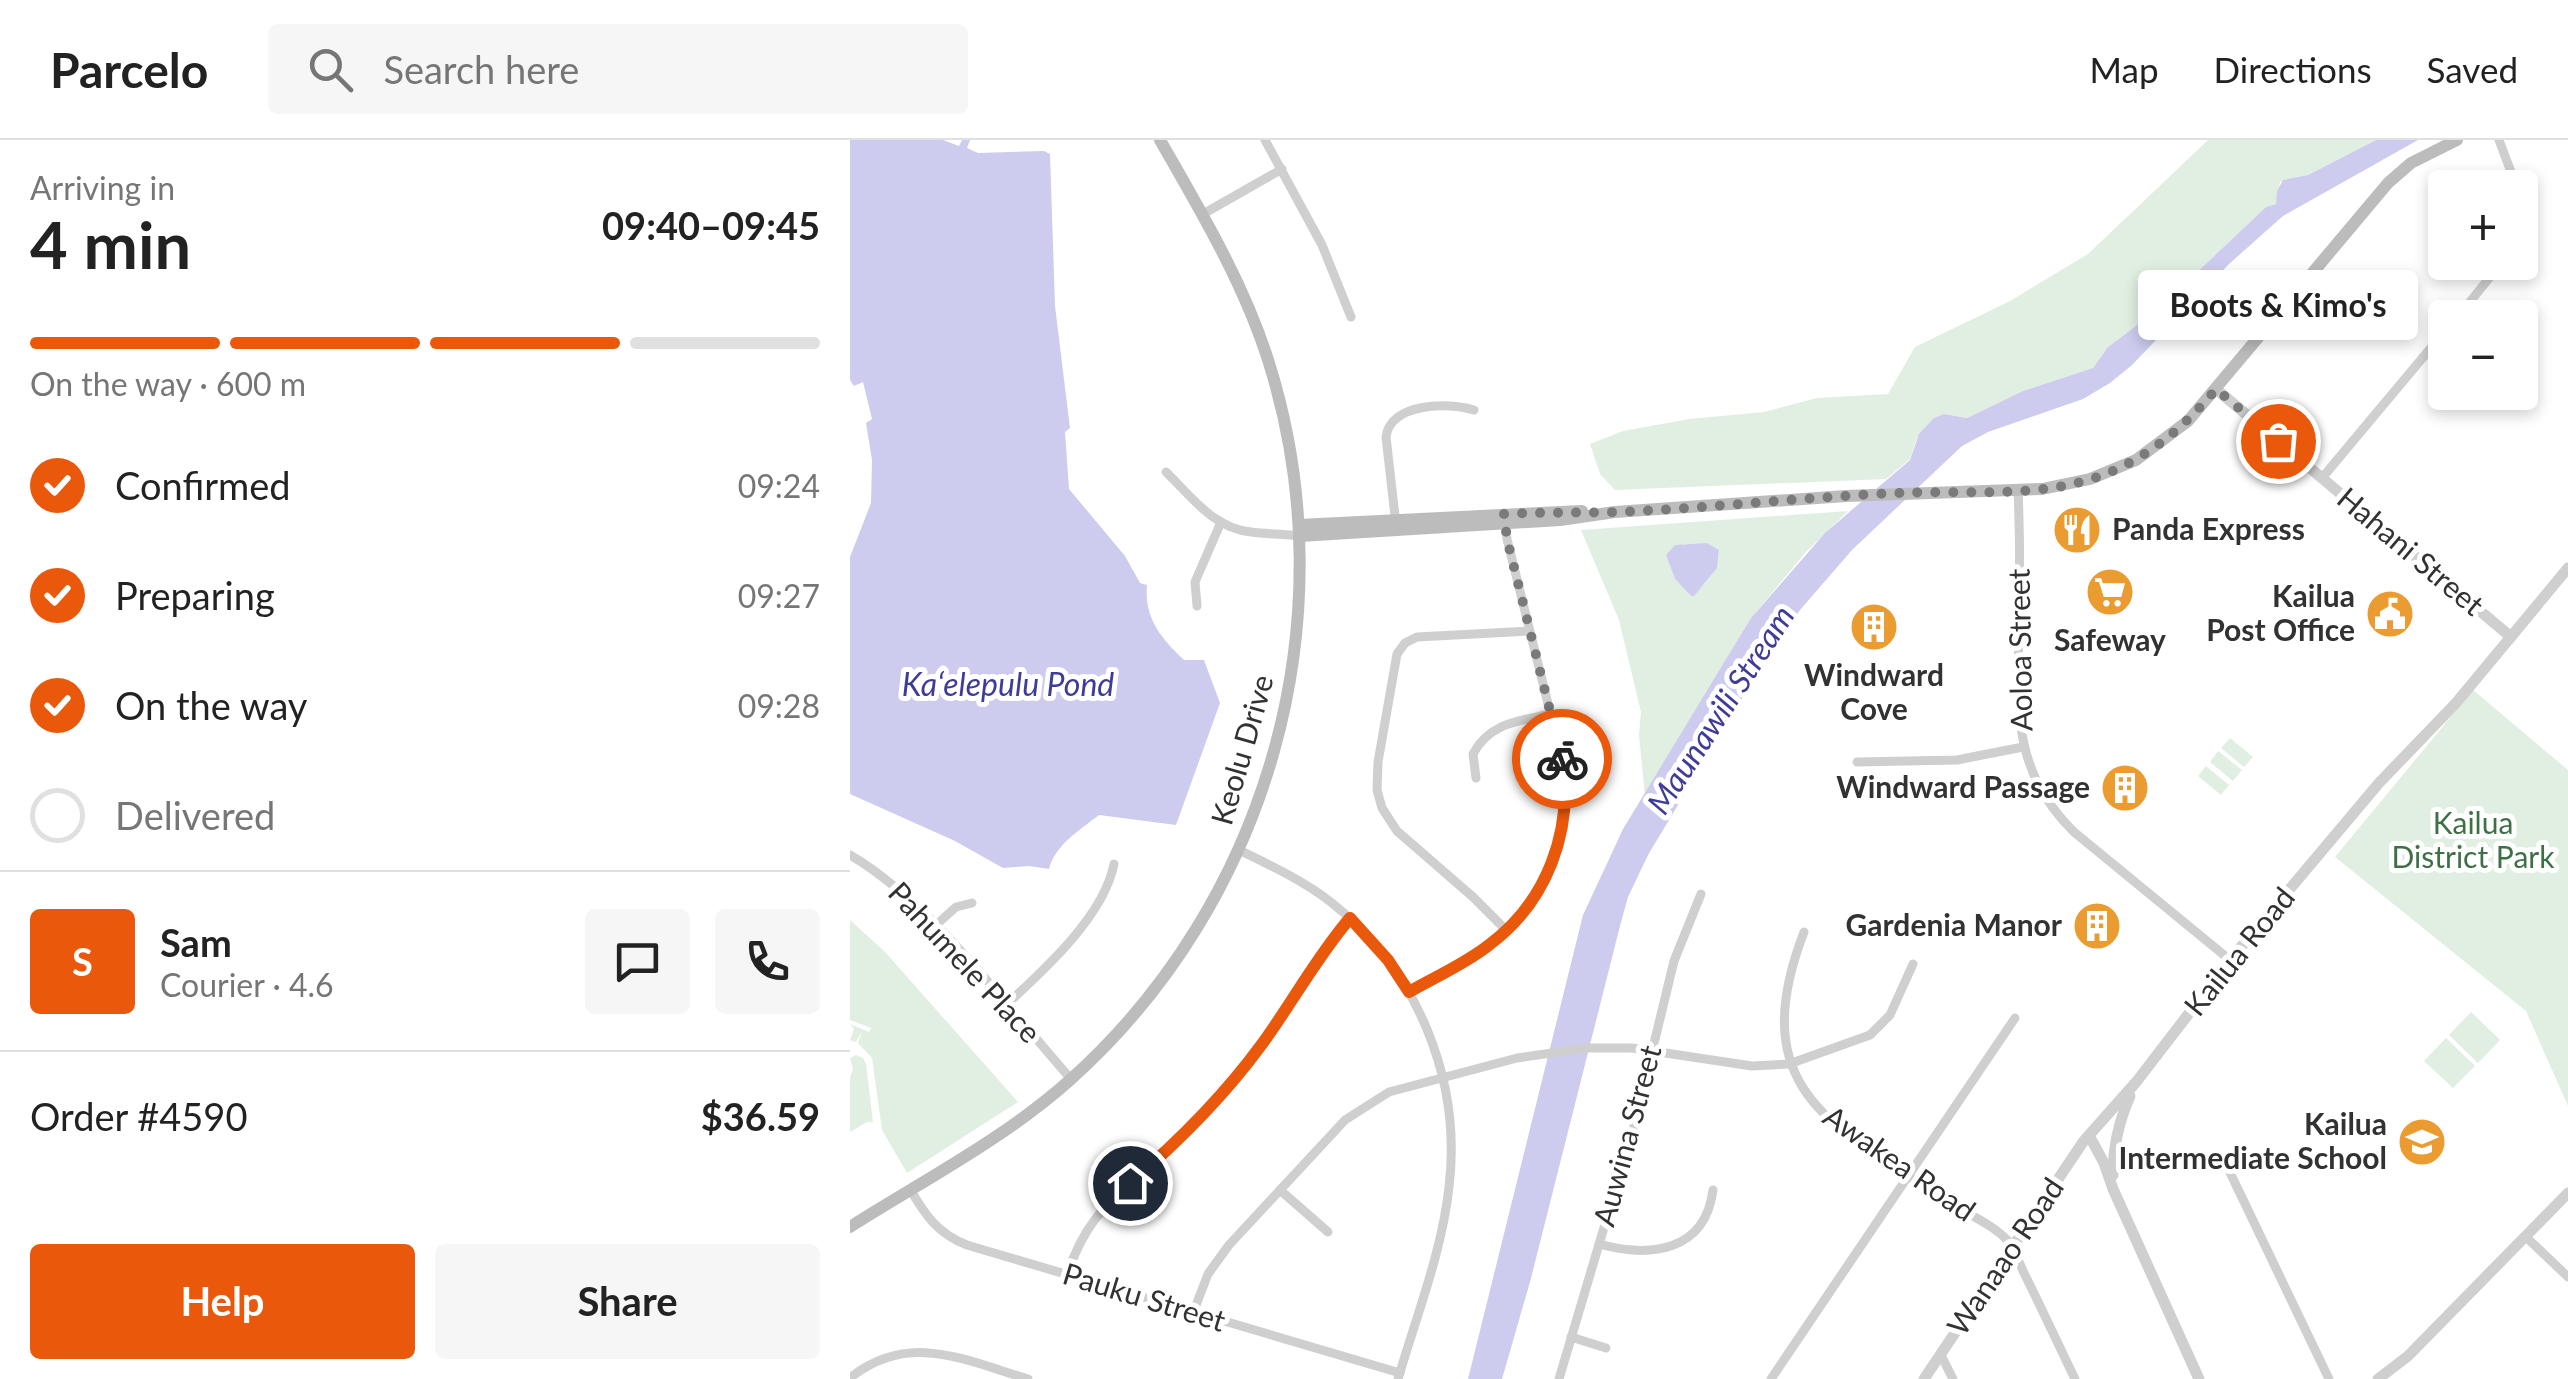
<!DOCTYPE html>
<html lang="en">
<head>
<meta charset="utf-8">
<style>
	:root { --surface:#fff; --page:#f6f6f6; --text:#222; --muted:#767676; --line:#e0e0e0; --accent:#ea580c }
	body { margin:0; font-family:Lato,sans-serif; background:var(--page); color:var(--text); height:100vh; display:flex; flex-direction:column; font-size:38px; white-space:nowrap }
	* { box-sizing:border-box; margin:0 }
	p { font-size:32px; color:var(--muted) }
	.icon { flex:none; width:55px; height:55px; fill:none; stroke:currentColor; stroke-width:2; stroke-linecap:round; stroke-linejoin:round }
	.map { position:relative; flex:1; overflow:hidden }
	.sheet { display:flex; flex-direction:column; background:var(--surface); width:850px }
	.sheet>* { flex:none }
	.fabs { position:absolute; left:1578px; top:30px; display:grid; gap:20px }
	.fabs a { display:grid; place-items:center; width:110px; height:110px; border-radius:10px; background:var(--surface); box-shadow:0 5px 15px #0003; font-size:50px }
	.pin { position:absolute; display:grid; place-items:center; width:85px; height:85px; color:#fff; margin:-42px; border:5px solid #fff; border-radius:50%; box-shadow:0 2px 10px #0007 }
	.courier { position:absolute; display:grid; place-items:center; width:100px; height:100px; margin:-50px; border:8px solid #ea580c; border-radius:50%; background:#fff; color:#222; box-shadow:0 2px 12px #0007 }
	.bubble { position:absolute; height:70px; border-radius:10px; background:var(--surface); box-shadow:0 5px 15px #0003; font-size:32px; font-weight:700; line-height:70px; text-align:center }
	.head em { font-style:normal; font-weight:700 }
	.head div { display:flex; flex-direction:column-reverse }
	.head { display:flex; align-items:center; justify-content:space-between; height:170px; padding:0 30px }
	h1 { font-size:65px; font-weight:700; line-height:75px }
	.bar { display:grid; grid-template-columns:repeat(4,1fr); gap:15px 10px; align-content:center; height:120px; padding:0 30px }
	.bar i { height:12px; border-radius:8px; background:var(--line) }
	.bar .selected { background:var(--accent) }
	.bar p { grid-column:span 4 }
	.line { display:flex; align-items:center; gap:25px; padding:0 30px; border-top:2px solid var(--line) }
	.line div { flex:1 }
	.round { display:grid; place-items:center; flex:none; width:105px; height:105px; border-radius:10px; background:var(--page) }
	ol { padding:0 30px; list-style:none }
	li { display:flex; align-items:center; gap:30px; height:110px }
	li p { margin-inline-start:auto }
	li .icon { padding:10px; border-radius:50%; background:var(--accent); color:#fff; stroke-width:4 }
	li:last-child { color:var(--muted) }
	li i { width:55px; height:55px; border:5px solid var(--line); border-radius:50% }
	.button { display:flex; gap:20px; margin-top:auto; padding:20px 30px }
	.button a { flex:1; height:115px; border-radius:10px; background:var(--accent); color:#fff; font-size:40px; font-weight:700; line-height:115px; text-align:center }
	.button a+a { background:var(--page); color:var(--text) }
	header { display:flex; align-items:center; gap:60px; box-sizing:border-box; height:140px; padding:0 50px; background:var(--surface); border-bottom:2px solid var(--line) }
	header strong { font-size:48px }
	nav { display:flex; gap:55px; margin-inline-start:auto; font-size:35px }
	.search { width:700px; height:90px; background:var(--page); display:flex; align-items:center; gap:25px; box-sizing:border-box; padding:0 35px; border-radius:10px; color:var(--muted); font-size:38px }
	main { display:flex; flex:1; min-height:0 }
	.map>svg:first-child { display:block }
	.green { fill:#e0efe2; fill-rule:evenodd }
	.water { fill:#cdccee }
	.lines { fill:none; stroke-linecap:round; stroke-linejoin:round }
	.minor { stroke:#cfcfcf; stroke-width:9 }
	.tertiary { stroke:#cfcfcf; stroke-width:11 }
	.secondary { stroke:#bcbcbc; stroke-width:12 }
	.done { stroke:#7a7a7a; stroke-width:10; stroke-dasharray:0 18 }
	.route { stroke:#ea580c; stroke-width:12 }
	.labels { text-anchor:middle; stroke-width:10; stroke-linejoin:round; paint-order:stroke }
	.poi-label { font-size:30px; font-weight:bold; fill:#323232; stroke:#fff; text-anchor:end }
	.street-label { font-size:30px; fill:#323232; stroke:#fff }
	.park-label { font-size:30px; fill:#3d7046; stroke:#fff }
	.water-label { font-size:32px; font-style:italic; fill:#3f3c98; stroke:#fff }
</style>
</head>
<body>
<header>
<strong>Parcelo</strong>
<div class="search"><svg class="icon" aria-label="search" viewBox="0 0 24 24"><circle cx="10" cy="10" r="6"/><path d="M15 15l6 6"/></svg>Search here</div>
<nav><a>Map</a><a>Directions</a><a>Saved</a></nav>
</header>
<main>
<section class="sheet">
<div class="head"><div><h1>4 min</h1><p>Arriving in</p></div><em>09:40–09:45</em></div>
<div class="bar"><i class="selected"></i><i class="selected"></i><i class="selected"></i><i></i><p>On the way · 600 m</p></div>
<ol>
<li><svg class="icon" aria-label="check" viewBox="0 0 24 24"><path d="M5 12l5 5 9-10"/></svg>Confirmed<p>09:24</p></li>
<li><svg class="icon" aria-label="check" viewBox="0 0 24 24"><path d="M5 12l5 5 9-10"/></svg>Preparing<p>09:27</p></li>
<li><svg class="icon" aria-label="check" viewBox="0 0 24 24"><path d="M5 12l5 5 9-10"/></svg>On the way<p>09:28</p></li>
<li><i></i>Delivered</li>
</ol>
<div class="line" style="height:180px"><b class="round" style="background:var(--accent);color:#fff">S</b><div><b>Sam</b><p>Courier · 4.6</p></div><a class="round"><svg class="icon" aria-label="chat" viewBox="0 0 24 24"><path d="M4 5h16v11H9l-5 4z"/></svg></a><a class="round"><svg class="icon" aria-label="phone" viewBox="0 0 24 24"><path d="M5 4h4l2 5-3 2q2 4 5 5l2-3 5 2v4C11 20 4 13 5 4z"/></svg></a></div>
<div class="line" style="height:130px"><div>Order #4590</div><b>$36.59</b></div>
<div class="button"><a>Help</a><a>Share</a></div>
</section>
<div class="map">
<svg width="1718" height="1239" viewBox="0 0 1718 1239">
	<rect width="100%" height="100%" fill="#fff"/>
	<g class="green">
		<path d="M 1358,0 L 1526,0 L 1458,35 L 1430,42 L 1426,64 L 1416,67 L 1307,170 L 1258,207 L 1243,228 L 1173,251 L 1117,278 L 1094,274 L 1067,298 L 1060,319 L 1036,339 L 765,350 L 750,334 L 740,304 L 773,291 L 839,279 L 914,272 L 967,258 L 1038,254 L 1065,207 L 1160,161 L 1238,114 Z"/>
		<path d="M 998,371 L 955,413 L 901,478 L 795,656 L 789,595 L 791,572 L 769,480 L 731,390 ZM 857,403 L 869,410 C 869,428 855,446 841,456 L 825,439 L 816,415 L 834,404 L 845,406 Z"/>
		<path d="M 1623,550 L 1718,630 L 1718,966 L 1676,871 L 1485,717 Z"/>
		<path d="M 1380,598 L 1403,617 L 1394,627 L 1371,608 Z"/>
		<path d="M 1368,611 L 1392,630 L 1383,641 L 1360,622 Z"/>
		<path d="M 1356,626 L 1379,645 L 1371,655 L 1348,636 Z"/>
		<path d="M 0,780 L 35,812 L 168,962 L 57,1033 L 32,990 L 22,918 L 8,903 L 12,891 L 6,902 L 0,900 L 4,889 L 0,884 L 19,892 L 21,888 L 0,880 Z"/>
		<path d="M 1621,872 L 1650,900 L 1628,923 L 1599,895 Z"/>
		<path d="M 1596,898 L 1625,926 L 1603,948 L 1574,921 Z"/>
		<path d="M 6,915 L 13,918 L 16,924 L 23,982 L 17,982 L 0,992 L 0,937 L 3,929 L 0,918 Z"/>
	</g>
	<g class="water">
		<path d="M 0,0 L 93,0 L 109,6 L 112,0 L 120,0 L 117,8 L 128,13 L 194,11 L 200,14 L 205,166 L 220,288 L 215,292 L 219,349 L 275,416 L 290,443 L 297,445 C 294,478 311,498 334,520 L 354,520 L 370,563 L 326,685 L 249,675 C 231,689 205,705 199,729 L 179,726 L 153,728 L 105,701 L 0,654 L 0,417 L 21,363 L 22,320 L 16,283 L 22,279 L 13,242 L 4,246 L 0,240 Z"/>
		<path d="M 1526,0 L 1568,0 L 1433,76 L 1379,124 L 1282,225 L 1260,243 L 1233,259 L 1138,292 L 1112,306 L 1002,410 L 950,470 L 909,530 L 798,715 L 778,757 L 770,786 L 680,1142 L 652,1239 L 618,1239 L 733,775 L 773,689 L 901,478 L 975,393 L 1060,320 L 1069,294 L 1084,278 L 1094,274 L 1117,278 L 1173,251 L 1243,228 L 1258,207 L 1307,170 L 1416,67 L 1426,64 L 1427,51 L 1433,40 L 1458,35 Z"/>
		<path d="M 857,403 L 869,410 L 867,428 L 844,456 L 841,456 L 825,439 L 816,415 L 825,405 Z"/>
	</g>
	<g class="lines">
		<g class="minor">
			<path d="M 415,0 L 472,105 L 501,177"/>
			<path d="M 1649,0 L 1667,48"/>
			<path d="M 353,74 L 432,29"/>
			<path d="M 1607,178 L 1652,122"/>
			<path d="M 316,332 C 341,356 363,388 401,392 C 417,394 433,394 450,396"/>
			<path d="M 1472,338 L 1595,191"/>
			<path d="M 1168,350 C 1170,395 1170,438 1169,483 C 1168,565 1160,629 1224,692 L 1380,820"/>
			<path d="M 546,385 L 536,297 C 540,263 597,262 624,270"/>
			<path d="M 347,466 L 345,442 L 371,382"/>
			<path d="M 1007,622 L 1107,620 L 1173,607"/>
			<path d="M 626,638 L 623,614 C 639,583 669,581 700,574"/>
			<path d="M 389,710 C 422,726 454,741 482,763 C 567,830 612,940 599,1047 C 592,1112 566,1177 548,1239"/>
			<path d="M 0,715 C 82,763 157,867 221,939"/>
			<path d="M 86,785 L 106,767 L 122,763"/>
			<path d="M 657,791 L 623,757 L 547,691 L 532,668 L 527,650 L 528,622 L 547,514 L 555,503 L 567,497 L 680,491"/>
			<path d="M 954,792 C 895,946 977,984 1094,1059 C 1113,1072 1143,1084 1158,1101 C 1165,1110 1170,1125 1175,1135 C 1192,1169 1208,1204 1225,1239"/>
			<path d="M 559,852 C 586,837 615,823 640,805 C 697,762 722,693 713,624 L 657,399 L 655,382"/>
			<path d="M 156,865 C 194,830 254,776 264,724"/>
			<path d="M 1374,1020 L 1479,1239"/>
			<path d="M 60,1049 C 75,1075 88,1094 117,1105 L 550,1233"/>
			<path d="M 430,1050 L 478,1092"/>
			<path d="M 1675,1096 L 1718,1137"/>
			<path d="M 749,1104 C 800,1118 855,1112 863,1050"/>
			<path d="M 217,1135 C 237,1075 260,1063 304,1023 C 334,995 363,966 389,934 C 429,885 459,828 500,778"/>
			<path d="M 343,1173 L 358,1134 L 379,1105 L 495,980 L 539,952 L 667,918 L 736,908 L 782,908 L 902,926 L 939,924 L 1020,895 L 1040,875 L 1063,824"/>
			<path d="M 721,1197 L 756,1208"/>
			<path d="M 1091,1215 L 1103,1239"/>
			<path d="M 0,1238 C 59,1191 114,1220 178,1239"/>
			<path d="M 709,1239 L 783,990 L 824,821 L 851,754"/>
			<path d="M 921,1239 L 1165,878"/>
		</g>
		<g class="tertiary">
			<path d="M 1366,249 L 1661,497"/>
			<path d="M 1240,997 L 1254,1023 L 1263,1049 L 1349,1239"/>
			<path d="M 1263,1035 C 1263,1008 1269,981 1280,956"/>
			<path d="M 1074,1239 L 1233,1002 L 1287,941 L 1380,820 L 1529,643 L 1606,563 L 1718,428"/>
			<path d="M 1528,1239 L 1558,1216 L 1718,1053"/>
		</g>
		<g class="secondary">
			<path d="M 449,385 L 732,371"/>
			<path d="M 450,396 L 710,380 L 765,372 L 996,356 L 1192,349 L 1240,339 L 1286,320 L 1338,281 L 1538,43 L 1561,23 L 1607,0"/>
			<path d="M 0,1087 C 74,1040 154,999 220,940 C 419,762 499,478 419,223 C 394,143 351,72 310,0"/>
		</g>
	</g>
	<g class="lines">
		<path class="done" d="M 712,619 L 657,399 L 654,374 C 693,372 730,373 768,372 C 862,368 955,357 1049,353 C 1111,350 1178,358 1238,340 C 1291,324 1331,291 1366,249 L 1428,301"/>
		<path class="route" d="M 280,1043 C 328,1002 374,956 412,904 C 442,863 466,818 500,778 L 538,820 L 559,852 C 585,837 615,824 639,805 C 697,762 724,690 712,619"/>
	</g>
	<defs>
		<g id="restaurant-disc" transform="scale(2.5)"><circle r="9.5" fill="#eb9c31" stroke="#fff"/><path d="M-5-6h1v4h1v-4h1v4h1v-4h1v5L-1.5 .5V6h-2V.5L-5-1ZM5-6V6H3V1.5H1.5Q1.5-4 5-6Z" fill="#fff"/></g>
		<g id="supermarket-disc" transform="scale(2.5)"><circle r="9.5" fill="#eb9c31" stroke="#fff"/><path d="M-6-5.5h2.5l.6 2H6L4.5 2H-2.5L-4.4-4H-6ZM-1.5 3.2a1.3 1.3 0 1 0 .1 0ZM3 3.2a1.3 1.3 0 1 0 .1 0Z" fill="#fff"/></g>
		<g id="civic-disc" transform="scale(2.5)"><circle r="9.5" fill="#eb9c31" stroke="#fff"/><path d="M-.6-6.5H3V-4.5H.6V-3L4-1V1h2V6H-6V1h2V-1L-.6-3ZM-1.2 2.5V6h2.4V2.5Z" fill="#fff"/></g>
		<g id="building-disc" transform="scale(2.5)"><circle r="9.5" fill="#eb9c31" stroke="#fff"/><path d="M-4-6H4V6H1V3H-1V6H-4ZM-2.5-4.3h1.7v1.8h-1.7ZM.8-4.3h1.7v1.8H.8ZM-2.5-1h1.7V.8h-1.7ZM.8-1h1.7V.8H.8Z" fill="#fff"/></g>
		<g id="school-disc" transform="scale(2.5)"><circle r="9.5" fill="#eb9c31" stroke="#fff"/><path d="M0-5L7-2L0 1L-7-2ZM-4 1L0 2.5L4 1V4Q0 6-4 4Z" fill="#fff"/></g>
	</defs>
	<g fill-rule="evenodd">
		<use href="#restaurant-disc" x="1227" y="390"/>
		<use href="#supermarket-disc" x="1260" y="452"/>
		<use href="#civic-disc" x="1540" y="474"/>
		<use href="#building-disc" x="1024" y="487"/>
		<use href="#building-disc" x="1275" y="648"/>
		<use href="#building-disc" x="1247" y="786"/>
		<use href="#school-disc" x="1572" y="1002"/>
	</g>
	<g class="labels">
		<g class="poi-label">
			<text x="1262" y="400" text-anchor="start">Panda Express</text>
			<text x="1505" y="467">Kailua<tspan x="1505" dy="34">Post Office</tspan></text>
			<text x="1260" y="511" text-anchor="middle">Safeway</text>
			<text x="1024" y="546" text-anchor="middle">Windward<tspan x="1024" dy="34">Cove</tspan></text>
			<text x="1240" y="658">Windward Passage</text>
			<text x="1212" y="796">Gardenia Manor</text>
			<text x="1537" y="995">Kailua<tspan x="1537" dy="34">Intermediate School</tspan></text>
		</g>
		<g class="street-label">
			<text transform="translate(1560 412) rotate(40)" y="10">Hahani Street</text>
			<text transform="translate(1171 510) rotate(-91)" y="10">Aoloa Street</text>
			<text transform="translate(393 610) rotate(-74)" y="10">Keolu Drive</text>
			<text transform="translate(1390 812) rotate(-51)" y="10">Kailua Road</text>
			<text transform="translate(114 823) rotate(47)" y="10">Pahumele Place</text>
			<text transform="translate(778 996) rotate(-75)" y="10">Auwina Street</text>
			<text transform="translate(1049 1024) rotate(35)" y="10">Awakea Road</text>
			<text transform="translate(1156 1117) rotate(-56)" y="10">Wanaao Road</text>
			<text transform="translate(294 1158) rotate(17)" y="10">Pauku Street</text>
		</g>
		<g class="park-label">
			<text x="1623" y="694">Kailua<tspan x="1623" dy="34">District Park</tspan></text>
		</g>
		<g class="water-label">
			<text x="158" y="556">Kaʻelepulu Pond</text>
			<text transform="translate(871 570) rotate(-57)" y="11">Maunawili Stream</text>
		</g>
	</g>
</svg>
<div class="fabs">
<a>+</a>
<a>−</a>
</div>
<div class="pin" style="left:1428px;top:301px;background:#ea580c"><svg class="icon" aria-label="bag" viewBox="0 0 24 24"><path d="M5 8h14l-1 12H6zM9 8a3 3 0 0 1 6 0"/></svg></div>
<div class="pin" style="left:280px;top:1043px;background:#1f2937"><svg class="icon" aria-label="home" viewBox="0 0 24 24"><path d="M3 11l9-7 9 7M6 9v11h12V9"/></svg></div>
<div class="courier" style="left:712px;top:619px"><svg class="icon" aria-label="bike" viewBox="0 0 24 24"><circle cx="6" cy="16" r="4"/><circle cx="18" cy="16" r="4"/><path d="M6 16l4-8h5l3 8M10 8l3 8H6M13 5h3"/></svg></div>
<div class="bubble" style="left:1288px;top:130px;width:280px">Boots &amp; Kimo's</div>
</div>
</main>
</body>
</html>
